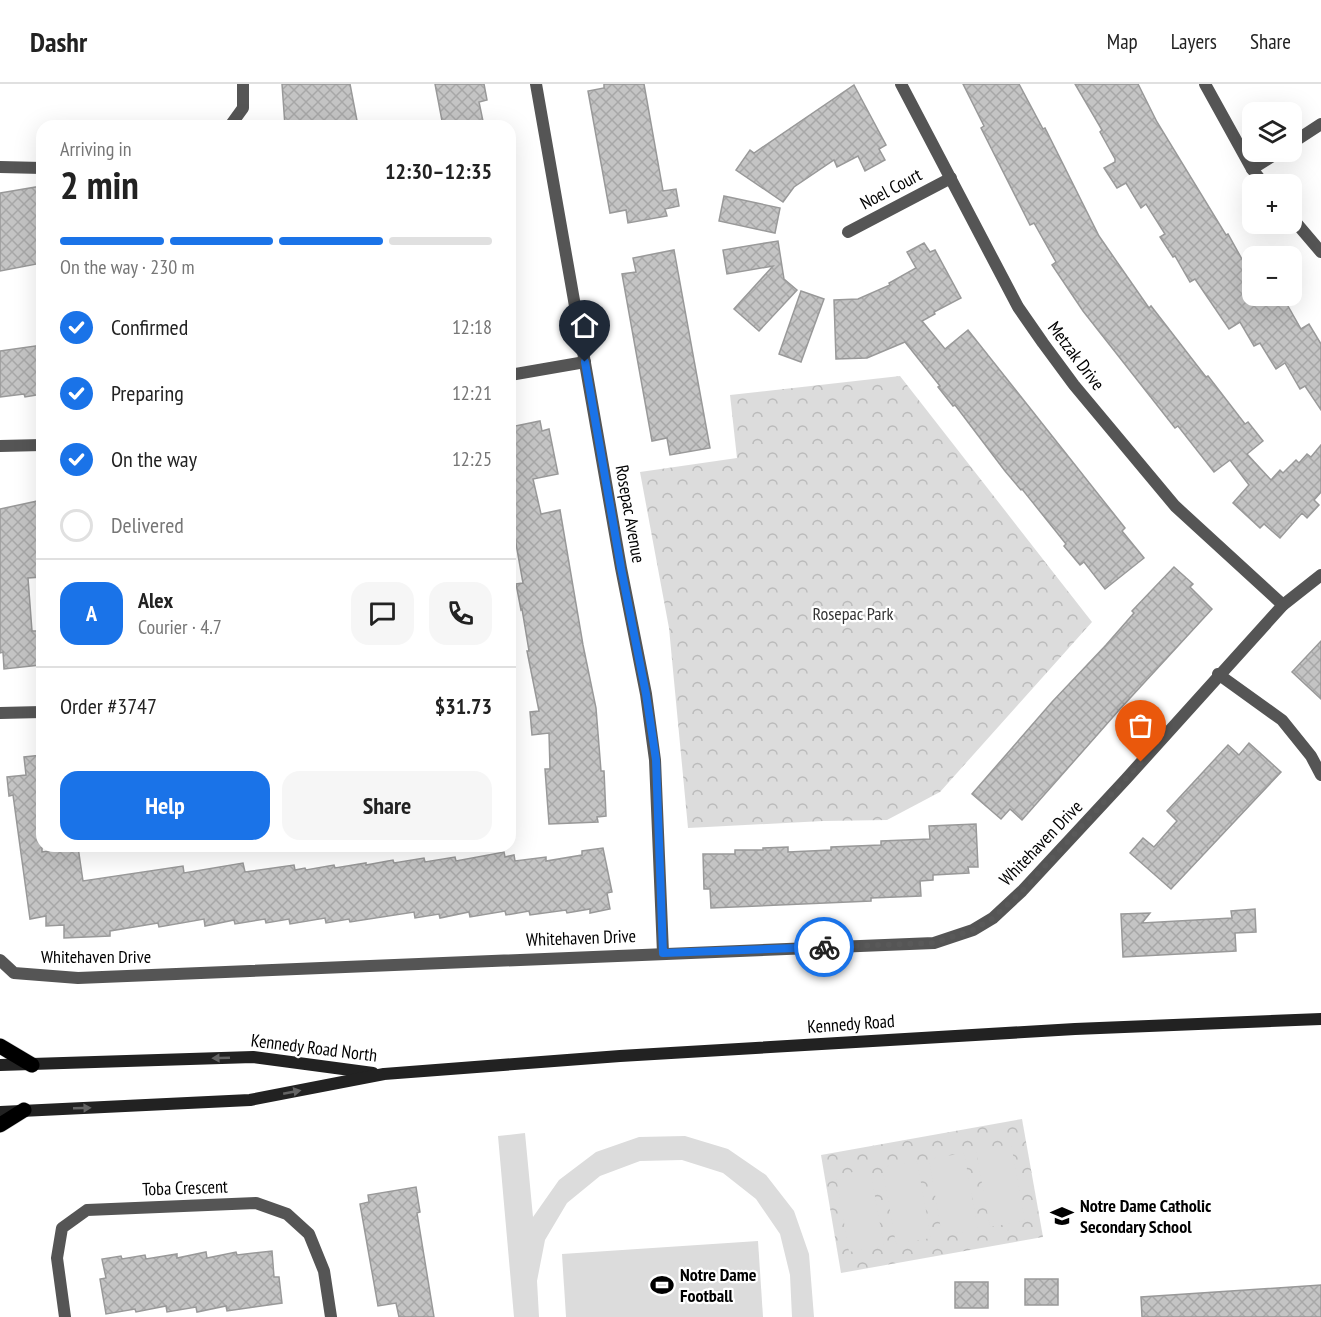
<!DOCTYPE html>
<html lang="en">
<head>
<meta charset="utf-8">
<style>
	:root { --surface:#fff; --page:#f6f6f6; --text:#222; --muted:#767676; --line:#e0e0e0; --accent:#1a73e8 }
	body { margin:0; font-family:"PT Sans Narrow",sans-serif; background:var(--page); color:var(--text); height:100vh; display:flex; flex-direction:column; font-size:22px; white-space:nowrap }
	* { box-sizing:border-box; margin:0 }
	p { font-size:20px; color:var(--muted) }
	.icon { flex:none; width:33px; height:33px; fill:none; stroke:currentColor; stroke-width:2; stroke-linecap:round; stroke-linejoin:round }
	.map { position:relative; flex:1; overflow:hidden }
	.details { position:absolute; left:36px; top:36px; width:480px; height:732px; display:flex; flex-direction:column; background:var(--surface); border-radius:18px; box-shadow:0 6px 24px #0002 }
	.details>* { flex:none }
	.tools { position:absolute; left:1242px; top:18px; display:grid; gap:12px }
	.tools a { display:grid; place-items:center; width:60px; height:60px; border-radius:12px; background:var(--surface); box-shadow:0 6px 24px #0002; font-size:30px }
	.pin { position:absolute; display:grid; place-items:center; width:51px; height:51px; color:#fff; margin:-62px -26px; border-radius:50% 50% 50% 0; rotate:-45deg; box-shadow:0 0 6px #0007 }
	.pin .icon { rotate:45deg }
	.courier { position:absolute; display:grid; place-items:center; width:60px; height:60px; margin:-30px; border:4px solid #1a73e8; border-radius:50%; background:#fff; color:#222; box-shadow:0 2px 8px #0007 }
	.summary em { font-style:normal; font-weight:700 }
	.summary div { display:flex; flex-direction:column-reverse }
	.summary { display:flex; align-items:center; justify-content:space-between; height:102px; padding:0 24px }
	h1 { font-size:39px; font-weight:700; line-height:45px }
	.bar { display:grid; grid-template-columns:repeat(4,1fr); gap:9px 6px; align-content:center; height:72px; padding:0 24px }
	.bar i { height:8px; border-radius:4px; background:var(--line) }
	.bar .current { background:var(--accent) }
	.bar p { grid-column:span 4 }
	.line { display:flex; align-items:center; gap:15px; padding:0 24px; border-top:2px solid var(--line) }
	.line div { flex:1 }
	.round { display:grid; place-items:center; flex:none; width:63px; height:63px; border-radius:18px; background:var(--page) }
	ol { padding:0 24px; list-style:none }
	li { display:flex; align-items:center; gap:18px; height:66px }
	li p { margin-inline-start:auto }
	li .icon { padding:6px; border-radius:50%; background:var(--accent); color:#fff; stroke-width:4 }
	li:last-child { color:var(--muted) }
	li i { width:33px; height:33px; border:3px solid var(--line); border-radius:50% }
	.button { display:flex; gap:12px; margin-top:auto; padding:12px 24px }
	.button a { flex:1; height:69px; border-radius:18px; background:var(--accent); color:#fff; font-size:24px; font-weight:700; line-height:69px; text-align:center }
	.button a+a { background:var(--page); color:var(--text) }
	header { display:flex; align-items:center; gap:36px; box-sizing:border-box; height:84px; padding:0 30px; background:var(--surface); border-bottom:2px solid var(--line) }
	header strong { font-size:28px }
	nav { display:flex; gap:33px; margin-inline-start:auto; font-size:21px }
	.map>svg:first-child { display:block }
	.park { fill:url(#park-crowns) }
	.pitch { fill:#dcdcdc }
	.building { fill:url(#building-cross-hatch); stroke:#999; stroke-width:1.5 }
	.lines { fill:none; stroke-linecap:round; stroke-linejoin:round }
	.primary-casing { stroke:#dbdbdb; stroke-width:16 }
	.service { stroke:#555; stroke-width:12 }
	.minor { stroke:#555; stroke-width:12 }
	.tertiary { stroke:#555; stroke-width:12 }
	.secondary { stroke:#222; stroke-width:12 }
	.primary { stroke:#000; stroke-width:15 }
	.oneway { fill:#646464 }
	.done { stroke:#595959; stroke-width:6; stroke-dasharray:0 10.8 }
	.route { stroke:#1a73e8; stroke-width:8 }
	.labels { text-anchor:middle; stroke-width:4.5; stroke-linejoin:round; paint-order:stroke }
	.street-label { font-size:18px; fill:#000; stroke:#fff }
	.park-label { font-size:18px; fill:#333; stroke:#fff }
	.poi-label { font-size:18px; font-weight:bold; fill:#000; stroke:#fff; text-anchor:start }
</style>
</head>
<body>
<header>
<strong>Dashr</strong>
<nav><a>Map</a><a>Layers</a><a>Share</a></nav>
</header>
<div class="map">
<svg width="1321" height="1233" viewBox="0 0 1321 1233">
	<defs>
		<pattern id="park-crowns" width="20" height="18" patternUnits="userSpaceOnUse" patternTransform="scale(1.5)"><rect width="20" height="18" fill="#dcdcdc"/><path d="M2 6a3 3 0 1 1 6 0M12 15a3 3 0 1 1 6 0" fill="none" stroke="#bbb"/></pattern>
		<pattern id="building-cross-hatch" width="8" height="8" patternUnits="userSpaceOnUse" patternTransform="scale(1.5)"><rect width="8" height="8" fill="#c4c4c4"/><path d="M0 0l8 8M0 8l8-8" fill="none" stroke="#a7a7a7"/></pattern>
	</defs>
	<rect width="100%" height="100%" fill="#fff"/>
	<g class="park">
		<path d="M 900,292 L 1092,538 L 940,708 L 887,736 L 823,737 L 688,744 L 669,544 L 640,388 L 737,374 L 730,311 Z"/>
		<path d="M 1022,1035 L 1043,1153 L 841,1189 L 821,1071 Z"/>
	</g>
	<g class="pitch">
		<path d="M 525,1049 L 533,1133 L 559,1096 L 596,1068 L 639,1053 L 685,1052 L 728,1065 L 766,1091 L 794,1127 L 809,1170 L 814,1233 L 792,1233 L 790,1191 L 780,1150 L 756,1115 L 723,1089 L 682,1076 L 640,1077 L 600,1092 L 567,1119 L 545,1156 L 537,1197 L 539,1233 L 514,1233 L 498,1052 Z"/>
		<path d="M 1011,1060 L 1025,1137 L 990,1143 L 976,1067 Z"/>
		<path d="M 964,1069 L 978,1145 L 942,1152 L 929,1075 Z"/>
		<path d="M 917,1077 L 931,1154 L 896,1160 L 882,1083 Z"/>
		<path d="M 870,1085 L 884,1162 L 849,1168 L 836,1091 Z"/>
		<path d="M 758,1157 L 763,1233 L 566,1233 L 562,1170 Z"/>
	</g>
	<g class="building">
		<path d="M 282,0 L 350,0 L 358,42 L 285,42 Z"/>
		<path d="M 435,0 L 484,0 L 487,16 L 479,18 L 484,42 L 443,42 Z"/>
		<path d="M 604,0 L 644,0 L 663,107 L 676,105 L 679,122 L 665,125 L 667,132 L 628,139 L 626,126 L 610,129 L 588,7 L 604,4 Z"/>
		<path d="M 963,0 L 1019,0 L 1043,45 L 1045,44 L 1099,152 L 1149,224 L 1151,222 L 1206,293 L 1208,292 L 1245,340 L 1248,338 L 1263,357 L 1247,370 L 1271,396 L 1280,386 L 1283,389 L 1296,376 L 1299,379 L 1307,370 L 1311,373 L 1321,361 L 1321,408 L 1314,416 L 1319,421 L 1307,434 L 1302,429 L 1280,454 L 1264,440 L 1260,444 L 1233,419 L 1249,401 L 1230,376 L 1214,388 L 1178,342 L 1175,344 L 1083,227 L 1052,181 L 1056,178 L 1034,139 L 1030,141 L 981,44 L 984,42 Z"/>
		<path d="M 1075,0 L 1138,0 L 1157,38 L 1226,151 L 1228,150 L 1243,177 L 1252,171 L 1252,212 L 1276,212 L 1280,218 L 1284,215 L 1301,245 L 1309,240 L 1321,260 L 1321,326 L 1305,302 L 1300,305 L 1285,279 L 1276,285 L 1260,259 L 1254,262 L 1240,238 L 1229,245 L 1195,195 L 1190,198 L 1175,172 L 1173,173 L 1160,153 L 1165,150 L 1146,120 L 1141,124 L 1126,99 L 1117,104 L 1104,84 L 1115,78 L 1115,75 L 1100,48 L 1102,46 Z"/>
		<path d="M 854,1 L 886,61 L 879,65 L 885,76 L 865,87 L 858,72 L 837,83 L 834,76 L 794,103 L 783,118 L 736,86 L 750,66 L 754,69 Z"/>
		<path d="M 42,102 L 42,179 L 0,187 L 0,109 Z"/>
		<path d="M 724,112 L 780,124 L 775,149 L 719,137 Z"/>
		<path d="M 778,157 L 784,195 L 797,206 L 759,247 L 734,225 L 773,182 L 727,190 L 723,166 Z"/>
		<path d="M 924,159 L 930,168 L 935,166 L 961,214 L 934,228 L 935,230 L 922,237 L 945,265 L 968,246 L 1125,444 L 1122,447 L 1144,474 L 1105,505 L 1084,478 L 1080,481 L 1064,462 L 1066,460 L 1022,405 L 1021,406 L 1005,387 L 955,321 L 953,322 L 938,303 L 940,302 L 905,258 L 867,274 L 836,275 L 834,216 L 858,215 L 890,201 L 889,199 L 916,184 L 907,168 Z"/>
		<path d="M 674,166 L 710,364 L 670,371 L 667,354 L 652,357 L 622,190 L 636,188 L 633,174 Z"/>
		<path d="M 801,207 L 824,215 L 801,278 L 779,270 Z"/>
		<path d="M 42,261 L 42,310 L 25,313 L 24,310 L 0,313 L 0,267 Z"/>
		<path d="M 540,337 L 542,347 L 549,345 L 558,390 L 533,395 L 541,430 L 560,426 L 583,561 L 596,624 L 601,687 L 604,687 L 606,732 L 597,733 L 598,738 L 549,740 L 545,685 L 550,685 L 549,649 L 532,651 L 530,628 L 539,627 L 527,567 L 529,567 L 522,525 L 521,526 L 516,500 L 523,499 L 515,454 L 510,455 L 510,343 Z"/>
		<path d="M 42,416 L 42,493 L 28,494 L 32,547 L 37,547 L 40,581 L 4,585 L 3,568 L 0,569 L 0,425 Z"/>
		<path d="M 1174,483 L 1193,500 L 1190,503 L 1212,525 L 1120,625 L 1022,736 L 1010,725 L 1001,735 L 972,710 L 1052,618 L 1106,561 L 1134,529 L 1132,527 Z"/>
		<path d="M 1321,557 L 1321,615 L 1292,588 Z"/>
		<path d="M 1249,659 L 1281,688 L 1171,805 L 1130,769 L 1143,754 L 1154,763 L 1177,737 L 1167,727 L 1228,661 L 1239,671 Z"/>
		<path d="M 42,671 L 42,768 L 78,763 L 83,797 L 183,782 L 184,789 L 243,779 L 245,788 L 294,781 L 295,786 L 305,784 L 306,786 L 334,781 L 335,784 L 366,779 L 366,781 L 393,776 L 394,779 L 424,774 L 425,778 L 455,773 L 456,777 L 504,768 L 505,773 L 514,771 L 515,777 L 546,773 L 546,777 L 582,771 L 582,767 L 603,764 L 612,808 L 607,809 L 610,825 L 590,829 L 590,825 L 567,829 L 566,826 L 530,831 L 529,827 L 506,831 L 505,827 L 470,833 L 469,828 L 440,834 L 439,830 L 415,834 L 414,828 L 350,838 L 349,835 L 326,839 L 325,834 L 290,840 L 289,835 L 266,839 L 265,835 L 235,840 L 234,836 L 205,842 L 204,835 L 159,843 L 158,839 L 110,847 L 110,852 L 64,854 L 64,841 L 46,842 L 46,832 L 30,835 L 13,711 L 9,712 L 7,693 L 26,691 L 24,673 Z"/>
		<path d="M 976,740 L 978,783 L 968,783 L 969,789 L 933,791 L 933,796 L 920,797 L 921,812 L 871,814 L 871,817 L 711,824 L 710,805 L 704,805 L 703,770 L 735,770 L 735,766 L 763,766 L 763,764 L 788,763 L 788,768 L 831,766 L 831,763 L 881,761 L 881,757 L 930,755 L 929,742 Z"/>
		<path d="M 1255,825 L 1256,848 L 1235,849 L 1236,867 L 1123,873 L 1121,830 L 1150,829 L 1142,839 L 1232,834 L 1231,827 Z"/>
		<path d="M 416,1103 L 420,1128 L 417,1129 L 434,1233 L 399,1233 L 396,1219 L 378,1222 L 360,1120 L 369,1118 L 368,1111 Z"/>
		<path d="M 272,1167 L 274,1193 L 279,1193 L 282,1219 L 227,1227 L 226,1222 L 197,1228 L 196,1223 L 167,1228 L 166,1222 L 136,1228 L 135,1225 L 106,1230 L 100,1195 L 106,1194 L 102,1175 L 121,1172 L 122,1175 L 145,1171 L 146,1175 L 177,1170 L 177,1174 L 206,1168 L 207,1174 L 236,1168 L 237,1171 Z"/>
		<rect x="1025" y="1195" width="33" height="26"/>
		<rect x="955" y="1198" width="33" height="26"/>
		<path d="M 1321,1201 L 1321,1233 L 1142,1233 L 1141,1213 Z"/>
	</g>
	<g class="lines">
		<g class="primary-casing">
			<g id="primary">
				<path d="M 0,962 L 32,981"/>
				<path d="M 0,1041 L 24,1026"/>
			</g>
		</g>
		<g class="service">
			<path d="M 230,42 L 243,24 L 243,0"/>
			<path d="M 0,83 L 42,84"/>
		</g>
		<g class="minor">
			<path d="M 536,0 L 621,484 L 646,610 L 655,676 L 663,869"/>
			<path d="M 901,0 L 1018,223 L 1043,259 L 1074,301 L 1175,422 L 1283,521"/>
			<path d="M 1292,59 L 1321,40"/>
			<path d="M 1252,85 L 1279,68"/>
			<path d="M 848,148 L 951,94"/>
			<path d="M 510,291 L 585,278"/>
			<path d="M 0,362 L 42,361"/>
			<path d="M 1218,590 L 1282,636 L 1311,672 L 1321,691"/>
			<path d="M 0,629 L 42,628"/>
			<path d="M 0,876 L 14,889 L 78,894 L 934,859 L 973,846 L 993,834 L 1022,807 L 1126,695 L 1283,521 L 1321,491"/>
			<path d="M 65,1233 L 57,1174 L 62,1144 L 87,1126 L 256,1119 L 287,1130 L 309,1150 L 324,1187 L 331,1233"/>
		</g>
		<g class="tertiary">
			<path d="M 1205,0 L 1252,85 L 1264,100"/>
			<path d="M 1292,134 L 1321,168"/>
		</g>
		<g class="secondary">
			<path d="M 0,981 L 253,973 L 373,989"/>
			<path d="M 0,1028 L 250,1016 L 384,990 L 620,972 L 1075,945 L 1321,935"/>
		</g>
		<use href="#primary" class="primary"/>
	</g>
	<defs><path id="oneway-solid" d="M-6-.8H1V-3.2L6.5 0L1 3.2V.8H-6Z" transform="scale(1.5)"/></defs>
	<g class="oneway">
		<use href="#oneway-solid" transform="translate(221 974) rotate(178)"/>
		<use href="#oneway-solid" transform="translate(292 1008) rotate(-11)"/>
		<use href="#oneway-solid" transform="translate(82 1024) rotate(-2)"/>
	</g>
	<g class="lines">
		<path class="done" d="M 824,863 L 934,859 L 973,846 L 993,834 L 1022,807 L 1141,678"/>
		<path class="route" d="M 585,278 L 621,484 L 646,610 L 656,676 L 663,869 L 824,863"/>
	</g>
	<defs>
		<g id="school-bare" transform="scale(1.8)"><path d="M0-5L7-2L0 1L-7-2ZM-4 1L0 2.5L4 1V4Q0 6-4 4Z" fill="#000" stroke="#fff" stroke-width="2.5" paint-order="stroke"/></g>
		<g id="stadium-bare" transform="scale(1.8)"><path d="M0-5a6.5 5 0 1 0 0 10a6.5 5 0 1 0 0-10ZM-3.5-1.8h7v3.6h-7Z" fill="#000" stroke="#fff" stroke-width="2.5" paint-order="stroke"/></g>
	</defs>
	<g fill-rule="evenodd">
		<use href="#school-bare" x="1062" y="1132"/>
		<use href="#stadium-bare" x="662" y="1201"/>
	</g>
	<g class="labels">
		<g class="street-label">
			<text transform="translate(891 105) rotate(-28)" y="6">Noel Court</text>
			<text transform="translate(1076 272) rotate(53)" y="6">Metzak Drive</text>
			<text transform="translate(630 430) rotate(80)" y="6">Rosepac Avenue</text>
			<text transform="translate(1041 759) rotate(-46)" y="6">Whitehaven Drive</text>
			<text transform="translate(581 854) rotate(-2)" y="6">Whitehaven Drive</text>
			<text x="96" y="879">Whitehaven Drive</text>
			<text transform="translate(851 940) rotate(-4)" y="6">Kennedy Road</text>
			<text transform="translate(314 964) rotate(7)" y="6">Kennedy Road North</text>
			<text transform="translate(185 1104) rotate(-2)" y="6">Toba Crescent</text>
		</g>
		<g class="park-label">
			<text x="853" y="536">Rosepac Park</text>
		</g>
		<g class="poi-label">
			<text x="1080" y="1128">Notre Dame Catholic<tspan x="1080" dy="21">Secondary School</tspan></text>
			<text x="680" y="1197">Notre Dame<tspan x="680" dy="21">Football</tspan></text>
		</g>
	</g>
</svg>
<div class="tools">
<a><svg class="icon" aria-label="layers" viewBox="0 0 24 24"><path d="M12 4l9 5-9 5-9-5zM3 14l9 5 9-5"/></svg></a>
<a>+</a>
<a>−</a>
</div>
<div class="pin" style="left:1141px;top:678px;background:#ea580c"><svg class="icon" aria-label="bag" viewBox="0 0 24 24"><path d="M5 8h14l-1 12H6zM9 8a3 3 0 0 1 6 0"/></svg></div>
<div class="pin" style="left:585px;top:278px;background:#1f2937"><svg class="icon" aria-label="home" viewBox="0 0 24 24"><path d="M3 11l9-7 9 7M6 9v11h12V9"/></svg></div>
<div class="courier" style="left:824px;top:863px"><svg class="icon" aria-label="bike" viewBox="0 0 24 24"><circle cx="6" cy="16" r="4"/><circle cx="18" cy="16" r="4"/><path d="M6 16l4-8h5l3 8M10 8l3 8H6M13 5h3"/></svg></div>
<section class="details">
<div class="summary"><div><h1>2 min</h1><p>Arriving in</p></div><em>12:30–12:35</em></div>
<div class="bar"><i class="current"></i><i class="current"></i><i class="current"></i><i></i><p>On the way · 230 m</p></div>
<ol>
<li><svg class="icon" aria-label="check" viewBox="0 0 24 24"><path d="M5 12l5 5 9-10"/></svg>Confirmed<p>12:18</p></li>
<li><svg class="icon" aria-label="check" viewBox="0 0 24 24"><path d="M5 12l5 5 9-10"/></svg>Preparing<p>12:21</p></li>
<li><svg class="icon" aria-label="check" viewBox="0 0 24 24"><path d="M5 12l5 5 9-10"/></svg>On the way<p>12:25</p></li>
<li><i></i>Delivered</li>
</ol>
<div class="line" style="height:108px"><b class="round" style="background:var(--accent);color:#fff">A</b><div><b>Alex</b><p>Courier · 4.7</p></div><a class="round"><svg class="icon" aria-label="chat" viewBox="0 0 24 24"><path d="M4 5h16v11H9l-5 4z"/></svg></a><a class="round"><svg class="icon" aria-label="phone" viewBox="0 0 24 24"><path d="M5 4h4l2 5-3 2q2 4 5 5l2-3 5 2v4C11 20 4 13 5 4z"/></svg></a></div>
<div class="line" style="height:78px"><div>Order #3747</div><b>$31.73</b></div>
<div class="button"><a>Help</a><a>Share</a></div>
</section>
</div>
</body>
</html>
